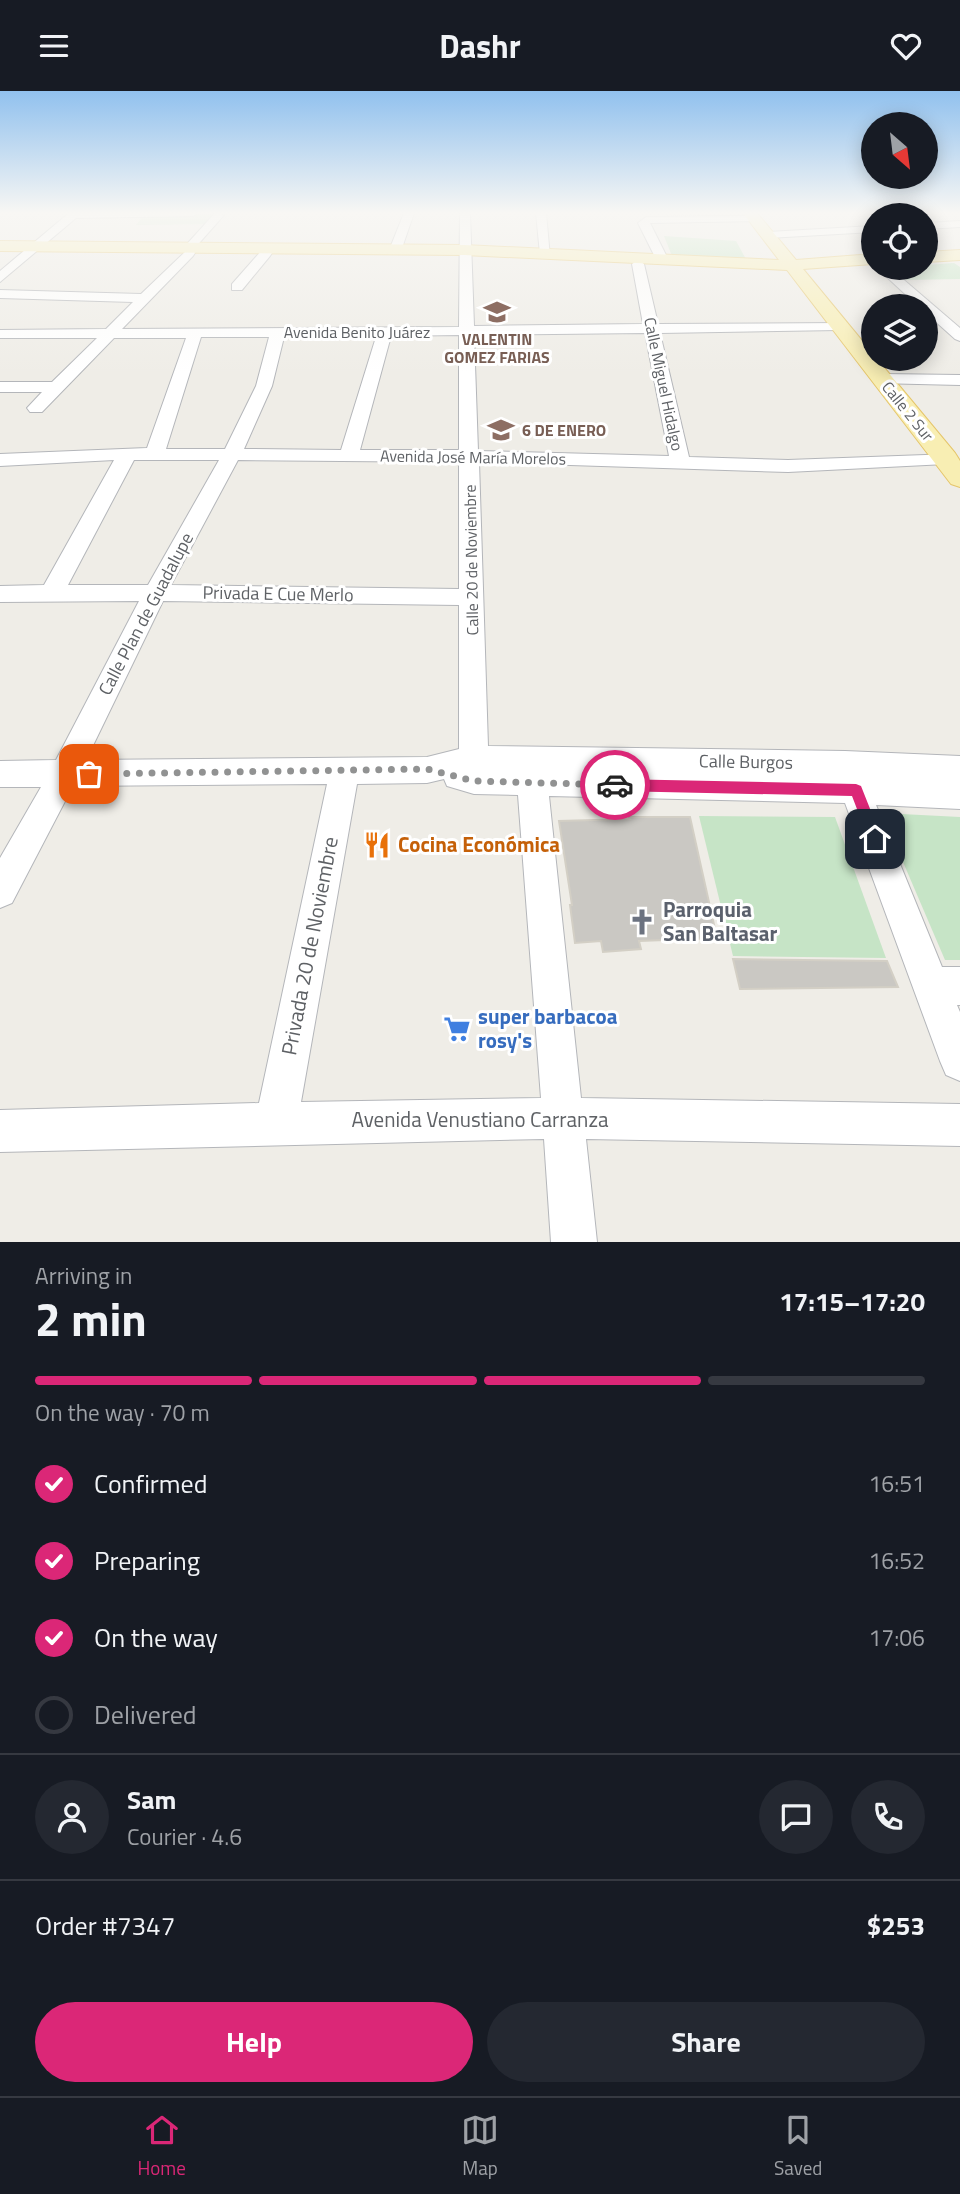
<!DOCTYPE html>
<html lang="en">
<head>
<meta charset="utf-8">
<style>
	:root { --surface:#171b24; --page:#242831; --text:#f1f3f6; --muted:#9ea1a6; --line:#363941; --accent:#db2777 }
	body { margin:0; font-family:"Titillium Web",sans-serif; background:var(--page); color:var(--text); height:100vh; display:flex; flex-direction:column; font-size:26px; white-space:nowrap }
	* { box-sizing:border-box; margin:0 }
	p { font-size:23px; color:var(--muted) }
	.icon { flex:none; width:38px; height:38px; fill:none; stroke:currentColor; stroke-width:2; stroke-linecap:round; stroke-linejoin:round }
	.map { position:relative; height:1151px; overflow:hidden }
	.drawer { display:flex; flex-direction:column; background:var(--surface); flex:1 }
	.drawer>* { flex:none }
	.needle { width:46px; rotate:152deg }
	.buttons { position:absolute; left:861px; top:21px; display:grid; gap:14px }
	.buttons a { display:grid; place-items:center; width:77px; height:77px; border-radius:50%; background:var(--surface); box-shadow:0 4px 18px #0003; font-size:35px }
	.pin { position:absolute; display:grid; place-items:center; width:60px; height:60px; color:#fff; margin:-30px; border-radius:14px; box-shadow:0 4px 10px #0006 }
	.courier { position:absolute; display:grid; place-items:center; width:70px; height:70px; margin:-35px; border:5px solid #db2777; border-radius:50%; background:#fff; color:#222; box-shadow:0 2px 9px #0007 }
	.headline em { font-style:normal; font-weight:700 }
	.headline div { display:flex; flex-direction:column-reverse }
	.headline { display:flex; align-items:center; justify-content:space-between; height:119px; padding:0 35px }
	h1 { font-size:46px; font-weight:700; line-height:52px }
	.bar { display:grid; grid-template-columns:repeat(4,1fr); gap:10px 7px; align-content:center; height:84px; padding:0 35px }
	.bar i { height:9px; border-radius:5px; background:var(--line) }
	.bar .on { background:var(--accent) }
	.bar p { grid-column:span 4 }
	.line { display:flex; align-items:center; gap:18px; padding:0 35px; border-top:2px solid var(--line) }
	.line div { flex:1 }
	.round { display:grid; place-items:center; flex:none; width:74px; height:74px; border-radius:37px; background:var(--page) }
	ol { padding:0 35px; list-style:none }
	li { display:flex; align-items:center; gap:21px; height:77px }
	li p { margin-inline-start:auto }
	li .icon { padding:7px; border-radius:50%; background:var(--accent); color:#fff; stroke-width:4 }
	li:last-child { color:var(--muted) }
	li i { width:38px; height:38px; border:4px solid var(--line); border-radius:50% }
	.action { display:flex; gap:14px; margin-top:auto; padding:14px 35px }
	.action a { flex:1; height:80px; border-radius:42px; background:var(--accent); color:#fff; font-size:28px; font-weight:700; line-height:80px; text-align:center }
	.action a+a { background:var(--page); color:var(--text) }
	header { display:flex; justify-content:space-between; align-items:center; height:91px; padding:0 35px; background:var(--surface); font-size:32px; font-weight:700 }
	.dock { display:flex; justify-content:space-around; align-items:center; height:98px; border-top:2px solid var(--line); background:var(--surface); font-size:19px; color:var(--muted) }
	.dock a { display:grid; justify-items:center; gap:4px }
	.dock .on { color:var(--accent) }
	.map>svg:first-child { display:block }
	.green { fill:#c6e4c6 }
	.building { fill:#cac8c3; stroke:#d3cfc5; stroke-width:2 }
	.lines { fill:none; stroke-linecap:round; stroke-linejoin:round }
	.minor-casing { stroke:#b4b6ba; stroke-width:2 }
	.major-casing { stroke:#e5c56a; stroke-width:2 }
	.minor { fill:#fff; fill-rule:evenodd }
	.major { fill:#f8eeb3; fill-rule:evenodd }
	.route { fill:#db2777 }
	.done { stroke:#919292; stroke-width:7; stroke-dasharray:0 12.6 }
	.labels { text-anchor:middle; stroke-width:6; stroke-linejoin:round; paint-order:stroke }
	.far-street-label { font-size:16px; fill:#5e6165; stroke:#fff }
	.far-education-label { font-size:16px; font-weight:bold; fill:#785e54; stroke:#fff }
	.street-label { font-size:18px; fill:#5e6165; stroke:#fff }
	.near-food-label { font-size:21px; font-weight:bold; fill:#c56008; stroke:#fff; text-anchor:start }
	.near-worship-label { font-size:21px; font-weight:bold; fill:#5b616d; stroke:#fff; text-anchor:start }
	.near-street-label { font-size:21px; fill:#5e6165; stroke:#fff }
	.near-shop-label { font-size:21px; font-weight:bold; fill:#366cbe; stroke:#fff; text-anchor:start }
</style>
</head>
<body>
<header><svg class="icon" aria-label="menu" viewBox="0 0 24 24"><path d="M4 6h16M4 12h16M4 18h16"/></svg>Dashr<svg class="icon" aria-label="heart" viewBox="0 0 24 24"><path d="M12 20l-8-8c-3-5 5-10 8-4 3-6 11-1 8 4z"/></svg></header>
<div class="map">
<svg width="960" height="1151" viewBox="0 0 960 1151">
	<rect width="100%" height="100%" fill="#efede7"/>
	<g class="green">
		<path d="M 217,122 L 207,133 L 136,134 L 144,124 Z"/>
		<path d="M 664,145 L 736,150 L 747,170 L 672,165 Z"/>
		<path d="M 954,172 L 960,176 L 960,188 L 906,189 L 888,177 L 926,177 L 926,174 Z"/>
		<path d="M 882,722 L 960,726 L 960,869 L 945,869 Z"/>
		<path d="M 699,725 L 835,726 L 886,867 L 733,865 Z"/>
	</g>
	<g class="building">
		<path d="M 629,726 L 690,726 L 717,847 L 639,850 L 641,858 L 603,861 L 601,850 L 575,852 L 570,814 L 572,814 L 559,730 L 630,728 Z"/>
		<path d="M 733,868 L 887,870 L 898,896 L 740,898 Z"/>
	</g>
	<g class="lines">
		<g class="minor-casing">
			<g id="minor">
				<path d="M 69,122 L 198,122 L 193,125 L 76,127 L 0,191 L 0,180 Z"/>
				<path d="M 215,122 L 224,124 L 193,159 L 195,162 L 193,165 L 122,238 L 459,236 L 460,122 L 470,122 L 474,235 L 643,233 L 632,173 L 638,169 L 644,173 L 658,233 L 844,232 L 846,235 L 839,239 L 660,242 L 689,366 L 788,369 L 953,363 L 956,367 L 946,373 L 788,381 L 479,371 L 488,655 L 845,660 L 960,665 L 960,718 L 876,714 L 942,876 L 960,876 L 960,914 L 957,914 L 960,921 L 960,990 L 946,984 L 940,970 L 845,712 L 549,705 L 581,1007 L 960,1013 L 960,1055 L 586,1048 L 597,1151 L 551,1151 L 544,1048 L 0,1061 L 0,1019 L 259,1012 L 327,693 L 73,695 L 12,812 L 0,817 L 0,767 L 41,696 L 0,696 L 0,670 L 56,669 L 139,510 L 0,511 L 0,495 L 44,494 L 114,369 L 0,375 L 0,363 L 147,357 L 186,247 L 114,247 L 42,321 L 30,321 L 27,317 L 42,301 L 0,301 L 0,291 L 52,291 L 97,247 L 0,247 L 0,239 L 106,238 L 133,211 L 0,207 L 0,199 L 141,203 L 187,159 L 187,153 ZM 645,242 L 669,365 L 478,360 L 474,244 ZM 459,244 L 459,359 L 360,359 L 391,245 ZM 201,246 L 269,246 L 256,295 L 225,358 L 166,358 ZM 284,246 L 376,246 L 341,359 L 244,358 L 272,295 ZM 134,369 L 219,369 L 148,494 L 68,494 ZM 238,369 L 459,371 L 459,498 L 171,494 ZM 163,510 L 459,514 L 459,658 L 427,666 L 86,669 ZM 444,688 L 447,695 L 474,703 L 518,704 L 541,1007 L 301,1011 L 357,693 L 427,692 Z"/>
				<path d="M 404,122 L 414,122 L 402,157 L 392,160 L 390,157 Z"/>
				<path d="M 536,122 L 546,122 L 550,166 L 540,163 Z"/>
				<path d="M 755,125 L 761,128 L 759,130 L 650,132 L 668,168 L 662,172 L 656,168 L 638,132 L 646,126 Z"/>
				<path d="M 960,130 L 960,136 L 926,138 L 926,132 Z"/>
				<path d="M 873,135 L 873,141 L 768,147 L 762,144 L 768,141 Z"/>
				<path d="M 266,158 L 272,162 L 270,165 L 242,199 L 232,199 L 232,193 L 262,159 Z"/>
				<path d="M 877,177 L 890,177 L 960,237 L 960,250 L 955,248 L 926,222 L 926,215 L 918,215 Z"/>
				<path d="M 882,283 L 960,284 L 960,294 L 876,292 L 874,288 L 876,284 Z"/>
			</g>
		</g>
		<g class="major-casing">
			<g id="major">
				<path d="M 743,122 L 757,122 L 796,169 L 873,163 L 873,173 L 803,178 L 873,263 L 873,268 L 877,268 L 955,362 L 960,370 L 960,396 L 951,393 L 787,179 L 464,164 L 0,160 L 0,150 L 464,154 L 779,169 Z"/>
				<path d="M 960,159 L 960,169 L 926,171 L 926,161 Z"/>
			</g>
		</g>
		<use href="#minor" class="minor"/>
		<use href="#major" class="major"/>
	</g>
	<linearGradient id="sky" x2="0" y2="1"><stop stop-color="#91c1ee"/><stop offset="0.43" stop-color="#f8f7f4"/><stop offset="1" stop-color="#f8f7f4" stop-opacity="0"/></linearGradient>
	<rect width="960" height="283" fill="url(#sky)"/>
	<path class="route" d="M 615,688 L 856,693 L 861,695 L 882,748 L 880,752 L 870,752 L 852,705 L 615,700 L 609,694 Z"/>
	<g class="lines">
		<path class="done" d="M 89,683 L 427,678 L 474,690 L 615,694"/>
	</g>
	<defs>
		<g id="school-bare" transform="scale(2.1)"><path d="M0-5L7-2L0 1L-7-2ZM-4 1L0 2.5L4 1V4Q0 6-4 4Z" fill="#8d6e63" stroke="#fff" stroke-width="2.5" paint-order="stroke"/></g>
		<g id="restaurant-bare" transform="scale(2.1)"><path d="M-5-6h1v4h1v-4h1v4h1v-4h1v5L-1.5 .5V6h-2V.5L-5-1ZM5-6V6H3V1.5H1.5Q1.5-4 5-6Z" fill="#e8710a" stroke="#fff" stroke-width="2.5" paint-order="stroke"/></g>
		<g id="church-bare" transform="scale(2.1)"><path d="M-1.2-6h2.4v3.5h3.3v2.4h-3.3V6h-2.4V-.1h-3.3v-2.4h3.3Z" fill="#6b7280" stroke="#fff" stroke-width="2.5" paint-order="stroke"/></g>
		<g id="supermarket-bare" transform="scale(2.1)"><path d="M-6-5.5h2.5l.6 2H6L4.5 2H-2.5L-4.4-4H-6ZM-1.5 3.2a1.3 1.3 0 1 0 .1 0ZM3 3.2a1.3 1.3 0 1 0 .1 0Z" fill="#3f7fe0" stroke="#fff" stroke-width="2.5" paint-order="stroke"/></g>
	</defs>
	<g fill-rule="evenodd">
		<use href="#school-bare" x="497" y="221"/>
		<use href="#school-bare" x="501" y="339"/>
		<use href="#restaurant-bare" x="377" y="754"/>
		<use href="#church-bare" x="642" y="831"/>
		<use href="#supermarket-bare" x="457" y="938"/>
	</g>
	<g class="labels">
		<g class="far-street-label">
			<text x="357" y="247">Avenida Benito Juárez</text>
			<text transform="translate(664 293) rotate(78)" y="6">Calle Miguel Hidalgo</text>
			<text transform="translate(908 320) rotate(51)" y="6">Calle 2 Sur</text>
			<text transform="translate(473 366) rotate(1)" y="6">Avenida José María Morelos</text>
			<text transform="translate(471 469) rotate(-91)" y="6">Calle 20 de Noviembre</text>
		</g>
		<g class="far-education-label">
			<text x="497" y="254">VALENTIN<tspan x="497" dy="18">GOMEZ FARIAS</tspan></text>
			<text x="522" y="345" text-anchor="start">6 DE ENERO</text>
		</g>
		<g class="street-label">
			<text transform="translate(278 503) rotate(1)" y="6">Privada E Cue Merlo</text>
			<text transform="translate(146 523) rotate(-62)" y="6">Calle Plan de Guadalupe</text>
			<text transform="translate(746 671) rotate(1)" y="6">Calle Burgos</text>
		</g>
		<g class="near-food-label">
			<text x="398" y="761">Cocina Económica</text>
		</g>
		<g class="near-worship-label">
			<text x="663" y="826">Parroquia<tspan x="663" dy="24">San Baltasar</tspan></text>
		</g>
		<g class="near-street-label">
			<text transform="translate(310 855) rotate(-79)" y="7">Privada 20 de Noviembre</text>
			<text x="480" y="1036">Avenida Venustiano Carranza</text>
		</g>
		<g class="near-shop-label">
			<text x="478" y="933">super barbacoa<tspan x="478" dy="24">rosy's</tspan></text>
		</g>
	</g>
</svg>
<div class="buttons">
<a><svg class="needle" viewBox="-14 -14 28 28"><path d="M0-13l5 13h-10z" fill="#e53935"/><path d="M0 13l5-13h-10z" fill="#9ea1a6"/></svg></a>
<a><svg class="icon" aria-label="locate" viewBox="0 0 24 24"><circle cx="12" cy="12" r="6"/><path d="M12 2v4M12 18v4M2 12h4M18 12h4"/></svg></a>
<a><svg class="icon" aria-label="layers" viewBox="0 0 24 24"><path d="M12 4l9 5-9 5-9-5zM3 14l9 5 9-5"/></svg></a>
</div>
<div class="pin" style="left:89px;top:683px;background:#ea580c"><svg class="icon" aria-label="bag" viewBox="0 0 24 24"><path d="M5 8h14l-1 12H6zM9 8a3 3 0 0 1 6 0"/></svg></div>
<div class="pin" style="left:875px;top:748px;background:#1f2937"><svg class="icon" aria-label="home" viewBox="0 0 24 24"><path d="M3 11l9-7 9 7M6 9v11h12V9"/></svg></div>
<div class="courier" style="left:615px;top:694px"><svg class="icon" aria-label="car" viewBox="0 0 24 24"><path d="M5 17H2v-5l4-1 3-4h7l3 4 3 1v5h-3M9 17h6M6 11h13"/><circle cx="7" cy="17" r="2"/><circle cx="17" cy="17" r="2"/></svg></div>
</div>
<section class="drawer">
<div class="headline"><div><h1>2 min</h1><p>Arriving in</p></div><em>17:15–17:20</em></div>
<div class="bar"><i class="on"></i><i class="on"></i><i class="on"></i><i></i><p>On the way · 70 m</p></div>
<ol>
<li><svg class="icon" aria-label="check" viewBox="0 0 24 24"><path d="M5 12l5 5 9-10"/></svg>Confirmed<p>16:51</p></li>
<li><svg class="icon" aria-label="check" viewBox="0 0 24 24"><path d="M5 12l5 5 9-10"/></svg>Preparing<p>16:52</p></li>
<li><svg class="icon" aria-label="check" viewBox="0 0 24 24"><path d="M5 12l5 5 9-10"/></svg>On the way<p>17:06</p></li>
<li><i></i>Delivered</li>
</ol>
<div class="line" style="height:126px"><a class="round"><svg class="icon" aria-label="person" viewBox="0 0 24 24"><circle cx="12" cy="8" r="4"/><path d="M4 21q1-7 8-7t8 7"/></svg></a><div><b>Sam</b><p>Courier · 4.6</p></div><a class="round"><svg class="icon" aria-label="chat" viewBox="0 0 24 24"><path d="M4 5h16v11H9l-5 4z"/></svg></a><a class="round"><svg class="icon" aria-label="phone" viewBox="0 0 24 24"><path d="M5 4h4l2 5-3 2q2 4 5 5l2-3 5 2v4C11 20 4 13 5 4z"/></svg></a></div>
<div class="line" style="height:91px"><div>Order #7347</div><b>$253</b></div>
<div class="action"><a>Help</a><a>Share</a></div>
</section>
<nav class="dock">
<a class="on"><svg class="icon" aria-label="home" viewBox="0 0 24 24"><path d="M3 11l9-7 9 7M6 9v11h12V9"/></svg>Home</a>
<a><svg class="icon" aria-label="map" viewBox="0 0 24 24"><path d="M3 6l6-2 6 2 6-2v14l-6 2-6-2-6 2zM9 4v14M15 6v14"/></svg>Map</a>
<a><svg class="icon" aria-label="saved" viewBox="0 0 24 24"><path d="M7 4h10v16l-5-4-5 4z"/></svg>Saved</a>
</nav>
</body>
</html>
